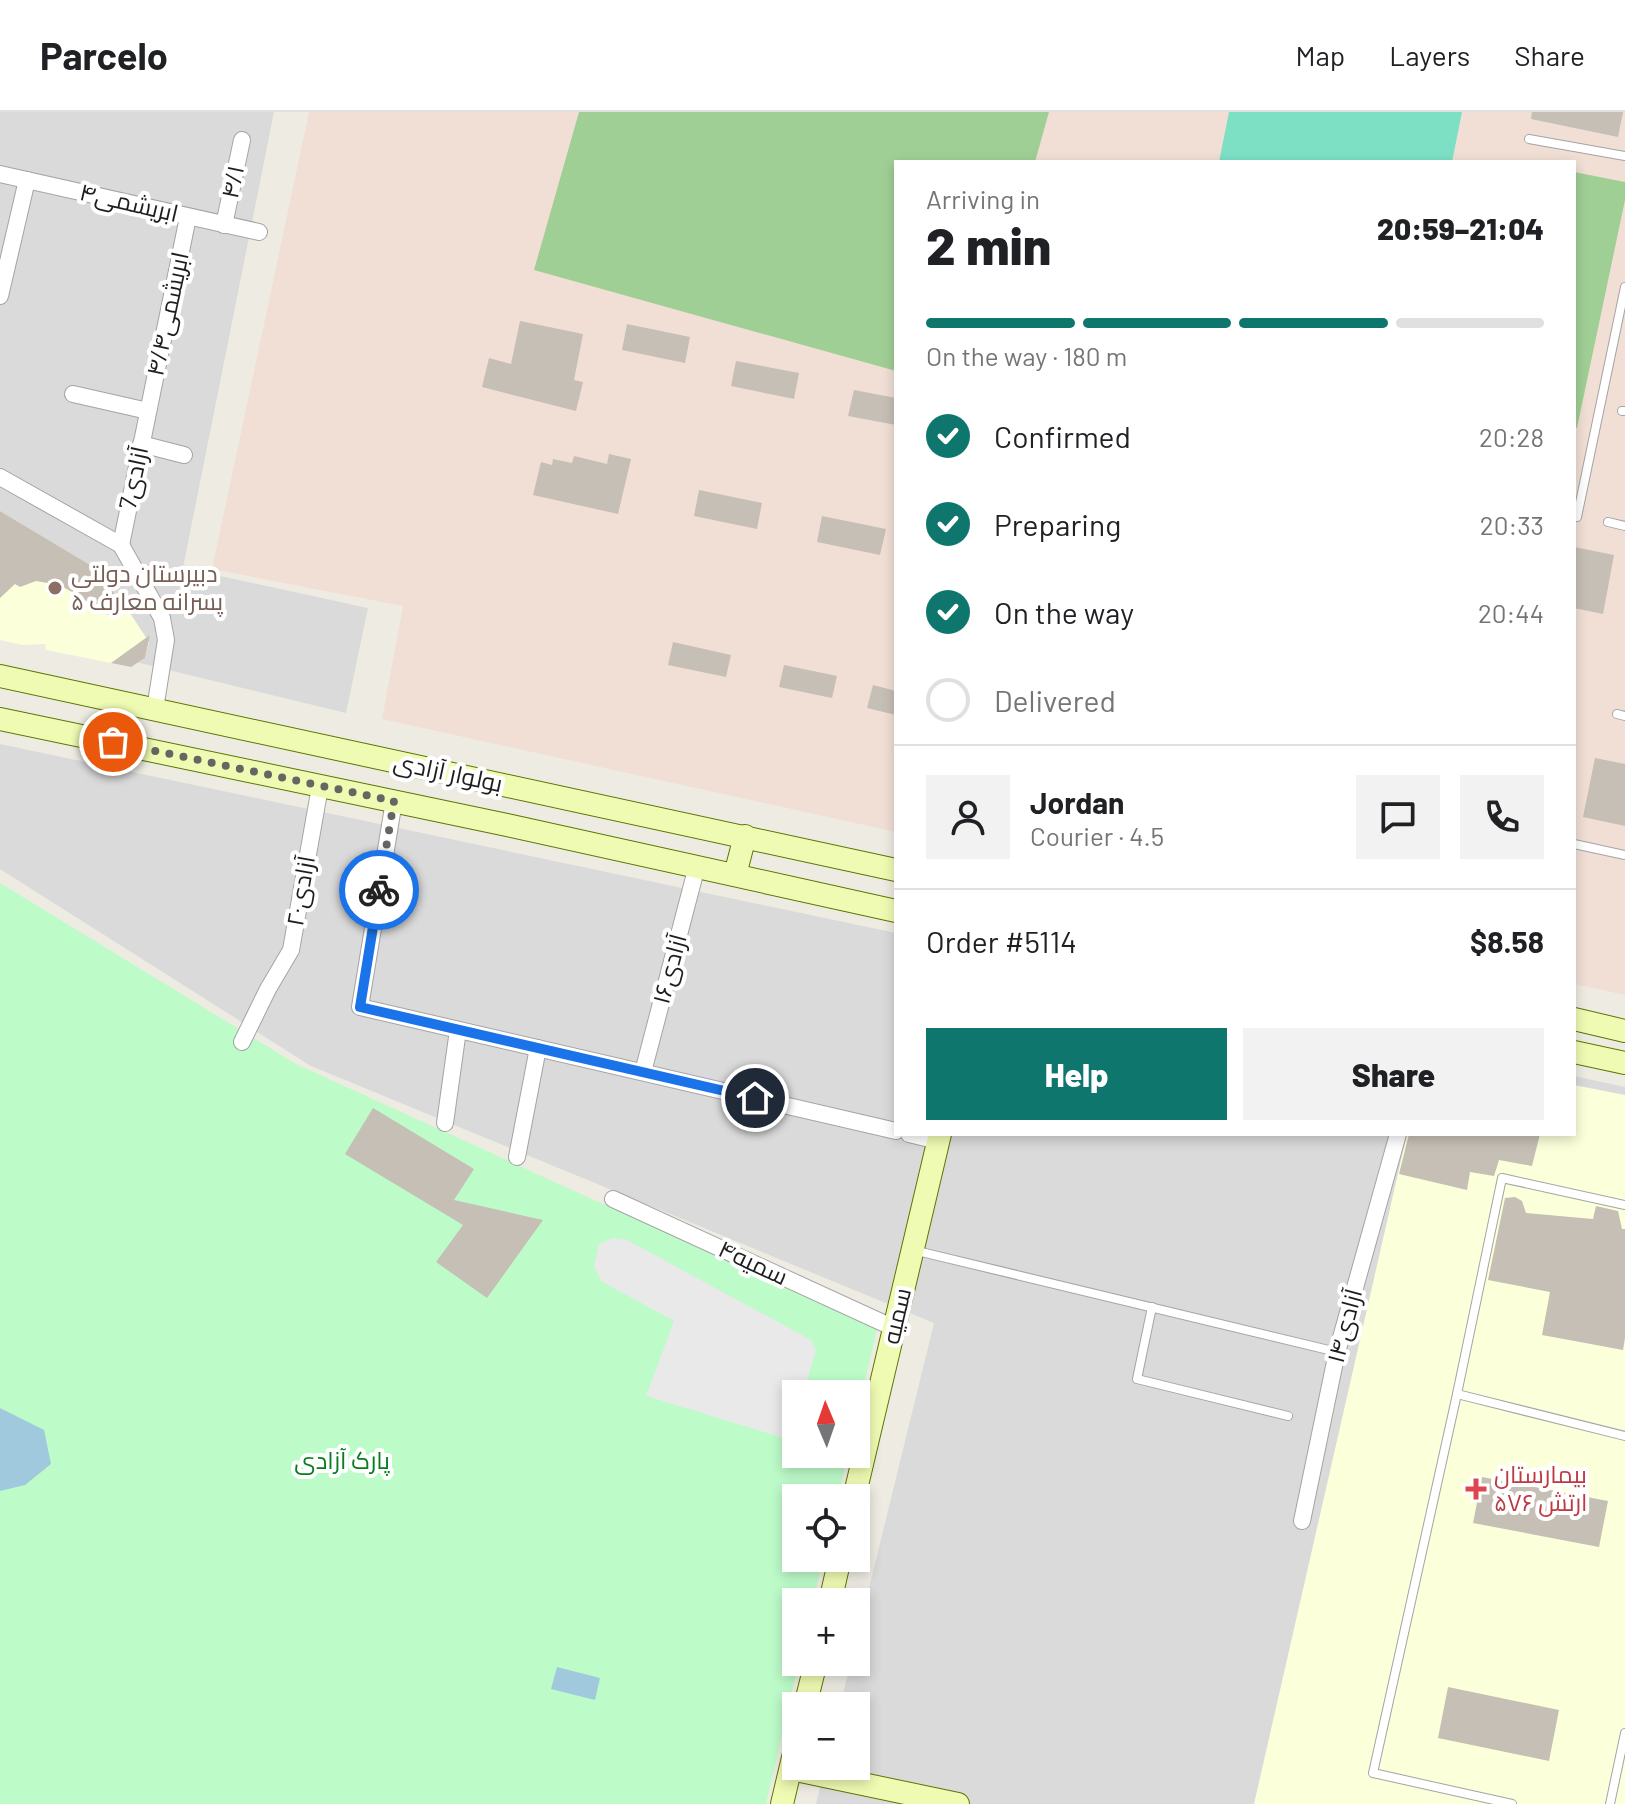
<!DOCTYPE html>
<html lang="en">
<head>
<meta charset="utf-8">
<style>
	:root { --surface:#fff; --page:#f2f2f2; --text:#202124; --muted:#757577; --line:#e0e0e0; --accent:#0f766e }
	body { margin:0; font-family:Barlow,Cairo,sans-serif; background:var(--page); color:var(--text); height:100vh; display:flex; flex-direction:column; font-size:30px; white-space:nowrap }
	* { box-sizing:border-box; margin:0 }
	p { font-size:26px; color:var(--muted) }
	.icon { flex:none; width:44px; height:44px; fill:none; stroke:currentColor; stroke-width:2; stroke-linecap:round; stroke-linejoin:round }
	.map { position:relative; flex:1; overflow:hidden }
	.drawer { position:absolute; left:894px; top:48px; width:682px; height:976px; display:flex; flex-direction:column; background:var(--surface); border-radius:0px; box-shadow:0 4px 12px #0003 }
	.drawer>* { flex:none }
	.needle { width:52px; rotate:358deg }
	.controls { position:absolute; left:782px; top:1268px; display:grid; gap:16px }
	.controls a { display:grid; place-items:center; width:88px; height:88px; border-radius:0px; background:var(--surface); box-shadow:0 4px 12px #0003; font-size:40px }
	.pin { position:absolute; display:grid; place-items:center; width:68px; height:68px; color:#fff; margin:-34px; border:4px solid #fff; border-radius:50%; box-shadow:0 2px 8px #0007 }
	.courier { position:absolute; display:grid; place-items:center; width:80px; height:80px; margin:-40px; border:6px solid #1a73e8; border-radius:50%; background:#fff; color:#222; box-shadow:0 2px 10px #0007 }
	.headline em { font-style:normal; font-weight:800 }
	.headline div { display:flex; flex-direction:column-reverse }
	.headline { display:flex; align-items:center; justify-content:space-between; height:136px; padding:0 32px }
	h1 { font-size:52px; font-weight:800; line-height:60px }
	.bar { display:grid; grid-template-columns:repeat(4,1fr); gap:12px 8px; align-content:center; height:96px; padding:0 32px }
	.bar i { height:10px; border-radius:6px; background:var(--line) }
	.bar .on { background:var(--accent) }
	.bar p { grid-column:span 4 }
	.line { display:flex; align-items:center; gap:20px; padding:0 32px; border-top:2px solid var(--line) }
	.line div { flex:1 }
	.round { display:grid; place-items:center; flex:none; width:84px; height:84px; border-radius:0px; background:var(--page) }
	ol { padding:0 32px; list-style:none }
	li { display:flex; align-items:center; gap:24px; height:88px }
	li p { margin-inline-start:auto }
	li .icon { padding:8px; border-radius:50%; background:var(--accent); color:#fff; stroke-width:4 }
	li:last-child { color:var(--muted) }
	li i { width:44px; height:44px; border:4px solid var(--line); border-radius:50% }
	.primary-button { display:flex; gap:16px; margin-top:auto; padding:16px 32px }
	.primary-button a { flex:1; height:92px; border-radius:0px; background:var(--accent); color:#fff; font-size:32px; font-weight:800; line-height:92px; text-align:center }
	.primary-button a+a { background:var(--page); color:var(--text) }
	header { display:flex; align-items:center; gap:48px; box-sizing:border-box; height:112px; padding:0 40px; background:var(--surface); border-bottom:2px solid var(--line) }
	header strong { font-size:38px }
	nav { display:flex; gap:44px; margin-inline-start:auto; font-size:28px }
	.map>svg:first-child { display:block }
	.residential { fill:#dbdada }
	.education { fill:#fbffda }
	.military { fill:#f1dfd5 }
	.forest { fill:#a0cf95 }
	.park { fill:#bdfbc9 }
	.pitch { fill:#7de0c5 }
	.parking { fill:#e9e9e9 }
	.water { fill:#a1c9de }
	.building { fill:#c6bfb5 }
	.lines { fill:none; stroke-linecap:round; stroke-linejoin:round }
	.lane-casing { stroke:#a4a4a4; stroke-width:10 }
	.street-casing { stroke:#a4a4a4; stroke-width:18 }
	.secondary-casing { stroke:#5c7602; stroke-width:24 }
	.lane { stroke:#fff; stroke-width:8 }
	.street { stroke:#fff; stroke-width:16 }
	.secondary { stroke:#effbb3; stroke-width:22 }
	.done { stroke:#666562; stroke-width:8; stroke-dasharray:0 14.4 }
	.route { stroke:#1a73e8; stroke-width:10 }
	.education-dot { fill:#8d6e63; stroke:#fff; stroke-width:3 }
	.health-dot { fill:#e0444e; stroke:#fff; stroke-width:3 }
	.labels { text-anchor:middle; stroke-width:8; stroke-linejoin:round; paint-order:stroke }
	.street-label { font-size:24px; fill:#1d1d1d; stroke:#fff }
	.education-label { font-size:24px; fill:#785e54; stroke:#fff; text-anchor:start }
	.park-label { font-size:24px; fill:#087d1f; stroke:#fff }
	.health-label { font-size:24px; fill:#be3a42; stroke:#fff; text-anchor:start }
</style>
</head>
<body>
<header>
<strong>Parcelo</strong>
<nav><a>Map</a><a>Layers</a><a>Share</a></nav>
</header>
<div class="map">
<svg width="1625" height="1692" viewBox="0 0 1625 1692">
	<rect width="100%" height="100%" fill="#eeece2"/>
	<g class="residential">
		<path d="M 0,0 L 274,0 L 183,456 L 368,496 L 346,601 L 0,517 Z"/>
		<path d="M 0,632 L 896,821 L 896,1022 L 1574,1022 L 1574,964 L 1625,975 L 1625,1692 L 816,1692 L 825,1654 L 856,1654 L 856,1594 L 840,1594 L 851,1550 L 856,1550 L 856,1529 L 934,1211 L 311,954 L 0,757 Z"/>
	</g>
	<g class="education">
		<path d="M 0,399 L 92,454 L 128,498 L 149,530 L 145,546 L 131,555 L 46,538 L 45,532 L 23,533 L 0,528 Z"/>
		<path d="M 1574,973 L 1625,983 L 1625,1692 L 1254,1692 L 1407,1022 L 1574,1022 Z"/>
	</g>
	<path class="military" d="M 309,0 L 1625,0 L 1625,883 L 1574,872 L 1574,50 L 896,50 L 896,720 L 382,607 L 403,494 L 212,457 Z"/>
	<g class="forest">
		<path d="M 579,0 L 1049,0 L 1035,50 L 896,50 L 896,259 L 534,158 Z"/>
		<path d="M 1574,60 L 1625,70 L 1625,88 L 1577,316 L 1574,315 Z"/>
	</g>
	<path class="park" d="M 0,771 L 296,952 L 877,1217 L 856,1308 L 856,1282 L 796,1282 L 796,1342 L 848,1342 L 838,1386 L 796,1386 L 796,1446 L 823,1446 L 813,1490 L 796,1490 L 796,1550 L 799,1550 L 766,1692 L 0,1692 Z"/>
	<path class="pitch" d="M 1229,0 L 1462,0 L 1452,50 L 1219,50 Z"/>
	<path class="parking" d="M 613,1126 L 627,1128 L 811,1228 L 816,1238 L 803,1282 L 796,1282 L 796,1307 L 790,1328 L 646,1284 L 674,1209 L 601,1169 L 594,1154 L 599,1132 Z"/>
	<g class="water">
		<path d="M 0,1296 L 44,1318 L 51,1352 L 25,1373 L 0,1379 Z"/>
		<path d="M 557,1555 L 600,1566 L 595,1588 L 551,1577 Z"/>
	</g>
	<g class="building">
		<path d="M 1532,0 L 1623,0 L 1618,25 L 1531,7 Z"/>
		<path d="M 520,209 L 583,222 L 574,268 L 583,270 L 576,299 L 482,275 L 489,246 L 511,252 Z"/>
		<path d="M 627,212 L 690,225 L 685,251 L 622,238 Z"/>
		<path d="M 736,249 L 799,261 L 794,287 L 731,274 Z"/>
		<path d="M 854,278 L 896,286 L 896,313 L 848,304 Z"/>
		<path d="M 609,342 L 631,347 L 618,402 L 533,383 L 541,350 L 552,353 L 553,347 L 572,351 L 574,344 L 607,352 Z"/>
		<path d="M 699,378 L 762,391 L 757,417 L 694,404 Z"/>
		<path d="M 0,399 L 92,454 L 128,498 L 116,503 L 104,502 L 78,483 L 59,473 L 36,469 L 20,475 L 15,472 L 0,486 Z"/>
		<path d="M 822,404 L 886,417 L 880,443 L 817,430 Z"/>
		<path d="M 1574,435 L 1614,443 L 1603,502 L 1574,496 Z"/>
		<path d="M 150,523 L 145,546 L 131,555 L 111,551 Z"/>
		<path d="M 673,530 L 731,543 L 726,565 L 668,553 Z"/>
		<path d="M 784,553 L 837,564 L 832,586 L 779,575 Z"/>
		<path d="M 873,573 L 896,579 L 896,603 L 867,596 Z"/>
		<path d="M 1595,646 L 1625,652 L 1625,714 L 1583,705 Z"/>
		<path d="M 373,996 L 474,1057 L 454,1088 L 543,1108 L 487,1186 L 436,1150 L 463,1113 L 345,1042 Z"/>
		<path d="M 1409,1022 L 1540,1022 L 1532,1054 L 1499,1048 L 1494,1064 L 1470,1060 L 1467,1078 L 1399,1062 Z"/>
		<path d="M 1515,1085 L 1522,1089 L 1526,1101 L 1593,1107 L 1596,1094 L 1618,1099 L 1622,1117 L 1625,1117 L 1625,1226 L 1623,1238 L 1542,1223 L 1550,1180 L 1488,1168 L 1505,1086 Z"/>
		<path d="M 1482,1365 L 1608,1389 L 1599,1435 L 1473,1411 Z"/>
		<path d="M 1448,1575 L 1559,1598 L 1549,1649 L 1438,1626 Z"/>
	</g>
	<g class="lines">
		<g class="lane-casing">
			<g id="lane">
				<path d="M 1529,27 L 1625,44"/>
				<path d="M 1622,299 L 1625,299"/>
				<path d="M 1577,405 L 1625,175"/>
				<path d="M 1608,410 L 1625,414"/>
				<path d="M 1617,602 L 1625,604"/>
				<path d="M 1574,732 L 1625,743"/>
				<path d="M 913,1138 L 1337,1240"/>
				<path d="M 1152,1195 L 1137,1267 L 1288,1304"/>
				<path d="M 1457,1282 L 1625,1324"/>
				<path d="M 1512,1692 L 1373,1661 L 1457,1282 L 1502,1066 L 1625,1093"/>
				<path d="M 1610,1692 L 1625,1621"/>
			</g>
		</g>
		<g class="street-casing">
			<g id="street">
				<path d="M 0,62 L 259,120"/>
				<path d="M 224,113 L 242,28"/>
				<path d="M 0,184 L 27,68"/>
				<path d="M 73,282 L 148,299"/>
				<path d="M 141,332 L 184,343"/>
				<path d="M 0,365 L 121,433"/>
				<path d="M 121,433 L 188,105"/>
				<path d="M 121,433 L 162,506 L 166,528 L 155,597"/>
				<path d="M 394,689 L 360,895 L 896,1019"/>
				<path d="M 242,930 L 268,877 L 291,838 L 320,675"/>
				<path d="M 643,960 L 697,754"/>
				<path d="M 445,1011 L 458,918"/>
				<path d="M 909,1022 L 938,1029"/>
				<path d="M 517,1045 L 538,936"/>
				<path d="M 613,1087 L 894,1216"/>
				<path d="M 1302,1409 L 1337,1240 L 1398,1022"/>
			</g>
		</g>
		<g class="secondary-casing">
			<g id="secondary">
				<path d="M 0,564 L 896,758"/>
				<path d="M 0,607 L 507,713 L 896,799"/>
				<path d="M 735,763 L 745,724"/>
				<path d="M 1574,907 L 1625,919"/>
				<path d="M 1574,940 L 1625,951"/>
				<path d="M 854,1386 L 940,1022"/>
				<path d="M 830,1490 L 840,1446"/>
				<path d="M 805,1594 L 816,1550"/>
				<path d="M 791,1657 L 958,1692"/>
				<path d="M 782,1692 L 796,1633"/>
			</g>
		</g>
		<use href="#lane" class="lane"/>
		<use href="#street" class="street"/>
		<use href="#secondary" class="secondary"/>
	</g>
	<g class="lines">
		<path class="done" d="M 113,630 L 394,689 L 379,778"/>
		<path class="route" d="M 379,778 L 360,895 L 755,986"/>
	</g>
	<circle class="education-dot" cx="55" cy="476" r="8"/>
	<path class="health-dot" d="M1472 1365h8v8h8v8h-8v8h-8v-8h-8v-8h8z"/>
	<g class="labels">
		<g class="street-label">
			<text transform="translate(233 70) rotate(-78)" y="8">۴/۱</text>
			<text transform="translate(129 91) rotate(13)" y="8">ابریشمی۴</text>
			<text transform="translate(168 202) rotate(-78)" y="8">ابریشمی۴/۴</text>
			<text transform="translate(134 366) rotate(-78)" y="8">7آزادی</text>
			<text transform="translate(448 661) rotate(12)" y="8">بولوار آزادی</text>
			<text transform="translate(301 779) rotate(-80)" y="8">آزادی۲۰</text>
			<text transform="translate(670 857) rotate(-75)" y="8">آزادی۱۶</text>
			<text transform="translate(753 1151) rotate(25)" y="8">سمیه۴</text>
			<text transform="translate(897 1204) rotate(-77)" y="8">سمیه</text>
			<text transform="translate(1345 1214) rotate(-75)" y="8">آزادی۱۴</text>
		</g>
		<g class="education-label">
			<text x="71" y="470">دبیرستان دولتی<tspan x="71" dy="28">پسرانه معارف ۵</tspan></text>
		</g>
		<g class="park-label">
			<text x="342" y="1357">پارک آزادی</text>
		</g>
		<g class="health-label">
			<text x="1494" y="1371">بیمارستان<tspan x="1494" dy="28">۵۷۶ ارتش</tspan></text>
		</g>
	</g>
</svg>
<div class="controls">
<a><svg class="needle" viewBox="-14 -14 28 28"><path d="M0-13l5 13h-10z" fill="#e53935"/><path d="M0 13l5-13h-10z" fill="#757577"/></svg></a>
<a><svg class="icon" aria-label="locate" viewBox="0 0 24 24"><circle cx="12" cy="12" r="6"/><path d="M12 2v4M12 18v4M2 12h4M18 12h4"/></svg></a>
<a>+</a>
<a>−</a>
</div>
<div class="pin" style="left:113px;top:630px;background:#ea580c"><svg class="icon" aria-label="bag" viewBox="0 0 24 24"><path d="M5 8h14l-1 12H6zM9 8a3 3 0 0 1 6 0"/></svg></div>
<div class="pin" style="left:755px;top:986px;background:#1f2937"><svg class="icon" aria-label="home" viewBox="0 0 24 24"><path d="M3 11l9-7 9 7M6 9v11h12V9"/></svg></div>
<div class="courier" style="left:379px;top:778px"><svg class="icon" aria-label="bike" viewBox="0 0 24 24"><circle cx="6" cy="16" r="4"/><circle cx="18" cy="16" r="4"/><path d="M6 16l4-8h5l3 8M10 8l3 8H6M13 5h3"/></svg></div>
<section class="drawer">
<div class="headline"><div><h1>2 min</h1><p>Arriving in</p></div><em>20:59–21:04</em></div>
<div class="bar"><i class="on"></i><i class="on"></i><i class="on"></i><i></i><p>On the way · 180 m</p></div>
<ol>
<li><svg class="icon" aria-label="check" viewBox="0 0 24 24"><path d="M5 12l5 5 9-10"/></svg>Confirmed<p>20:28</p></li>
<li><svg class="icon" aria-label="check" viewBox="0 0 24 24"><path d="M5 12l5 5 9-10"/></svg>Preparing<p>20:33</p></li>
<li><svg class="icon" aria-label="check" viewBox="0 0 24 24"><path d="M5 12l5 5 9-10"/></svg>On the way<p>20:44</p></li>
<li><i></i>Delivered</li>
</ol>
<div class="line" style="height:144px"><a class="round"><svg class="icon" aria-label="person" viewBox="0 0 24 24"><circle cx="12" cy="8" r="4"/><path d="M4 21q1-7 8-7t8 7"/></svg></a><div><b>Jordan</b><p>Courier · 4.5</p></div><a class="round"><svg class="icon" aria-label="chat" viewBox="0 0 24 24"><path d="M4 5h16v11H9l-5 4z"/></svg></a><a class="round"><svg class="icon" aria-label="phone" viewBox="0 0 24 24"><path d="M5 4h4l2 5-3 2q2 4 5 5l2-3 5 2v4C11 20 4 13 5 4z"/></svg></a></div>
<div class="line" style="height:104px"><div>Order #5114</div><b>$8.58</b></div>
<div class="primary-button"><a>Help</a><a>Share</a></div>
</section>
</div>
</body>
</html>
